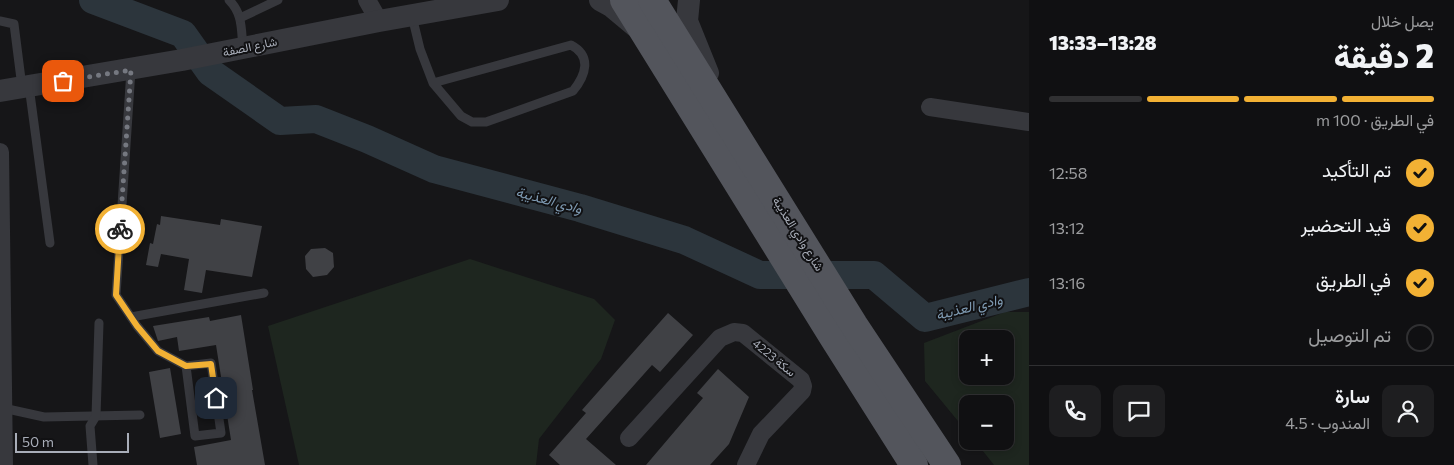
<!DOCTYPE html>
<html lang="ar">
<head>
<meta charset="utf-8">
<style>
	:root { --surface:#101012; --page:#1e1e20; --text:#f1f3f6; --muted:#9c9d9f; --line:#303032; --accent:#f2b134 }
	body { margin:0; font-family:Commissioner,Vazirmatn,sans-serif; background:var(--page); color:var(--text); direction:rtl; height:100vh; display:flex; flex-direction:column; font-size:19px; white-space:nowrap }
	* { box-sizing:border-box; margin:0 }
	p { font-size:16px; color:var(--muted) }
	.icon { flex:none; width:28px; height:28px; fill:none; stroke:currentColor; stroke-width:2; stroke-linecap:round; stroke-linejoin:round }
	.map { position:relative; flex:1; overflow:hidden; direction:ltr }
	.panel { display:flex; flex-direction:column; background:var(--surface); width:425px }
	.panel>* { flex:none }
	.controls { position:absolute; left:959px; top:330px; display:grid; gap:10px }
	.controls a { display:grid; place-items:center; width:55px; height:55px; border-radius:10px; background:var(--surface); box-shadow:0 2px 8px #0003,0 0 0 1px var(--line); font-size:25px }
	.scale { position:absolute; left:15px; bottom:12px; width:114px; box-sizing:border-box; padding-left:5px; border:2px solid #a8adb8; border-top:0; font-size:14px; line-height:18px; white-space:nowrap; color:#a8adb8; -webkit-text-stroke:4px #111113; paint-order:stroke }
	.pin { position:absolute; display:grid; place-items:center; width:42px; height:42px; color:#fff; margin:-21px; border-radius:10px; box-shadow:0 2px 8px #0006 }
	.courier { position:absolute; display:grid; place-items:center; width:50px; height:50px; margin:-25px; border:4px solid #f2b134; border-radius:50%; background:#fff; color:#222; box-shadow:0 1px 6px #0007 }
	.summary em { font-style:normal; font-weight:800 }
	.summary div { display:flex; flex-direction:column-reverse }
	.summary { display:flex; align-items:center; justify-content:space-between; height:85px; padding:0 20px }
	h1 { font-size:32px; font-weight:800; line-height:38px }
	.bar { display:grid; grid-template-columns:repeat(4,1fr); gap:8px 5px; align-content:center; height:60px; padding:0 20px }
	.bar i { height:6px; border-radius:4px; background:var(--line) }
	.bar .active { background:var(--accent) }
	.bar p { grid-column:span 4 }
	.line { display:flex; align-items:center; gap:12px; padding:0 20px; border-top:1px solid var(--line) }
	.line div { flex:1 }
	.round { display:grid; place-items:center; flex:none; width:52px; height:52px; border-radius:10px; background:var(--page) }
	ol { padding:0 20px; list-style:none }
	li { display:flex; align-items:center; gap:15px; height:55px }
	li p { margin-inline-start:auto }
	li .icon { padding:5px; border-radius:50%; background:var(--accent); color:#111; stroke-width:4 }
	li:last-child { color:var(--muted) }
	li i { width:28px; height:28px; border:2px solid var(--line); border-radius:50% }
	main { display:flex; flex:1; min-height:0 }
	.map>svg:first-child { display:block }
	.green { fill:#1e261f; fill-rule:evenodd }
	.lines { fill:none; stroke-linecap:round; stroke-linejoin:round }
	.river { stroke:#2c353c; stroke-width:28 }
	.building { fill:#404145 }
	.service { stroke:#37383d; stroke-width:9 }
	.minor { stroke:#37383d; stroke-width:18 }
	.tertiary { stroke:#37383d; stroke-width:22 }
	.primary { stroke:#53555c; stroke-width:28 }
	.done { stroke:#757880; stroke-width:5; stroke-dasharray:0 9 }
	.route { stroke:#f2b134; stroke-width:6 }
	.labels { text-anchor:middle; stroke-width:4; stroke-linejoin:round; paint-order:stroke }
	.street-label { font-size:12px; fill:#a8adb8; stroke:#111113 }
	.water-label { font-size:14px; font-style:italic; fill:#7f9bb3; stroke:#111113 }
</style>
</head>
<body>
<main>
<section class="panel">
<div class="summary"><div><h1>2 دقيقة</h1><p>يصل خلال</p></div><em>13:28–13:33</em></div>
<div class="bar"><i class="active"></i><i class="active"></i><i class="active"></i><i></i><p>في الطريق · 100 m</p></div>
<ol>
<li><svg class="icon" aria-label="check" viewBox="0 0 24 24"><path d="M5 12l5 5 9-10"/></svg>تم التأكيد<p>12:58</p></li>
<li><svg class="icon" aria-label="check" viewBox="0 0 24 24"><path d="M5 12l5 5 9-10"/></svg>قيد التحضير<p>13:12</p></li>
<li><svg class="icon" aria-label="check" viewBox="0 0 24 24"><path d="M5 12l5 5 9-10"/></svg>في الطريق<p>13:16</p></li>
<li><i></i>تم التوصيل</li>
</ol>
<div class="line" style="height:90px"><a class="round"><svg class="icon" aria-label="person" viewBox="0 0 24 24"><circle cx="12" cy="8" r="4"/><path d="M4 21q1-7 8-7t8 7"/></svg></a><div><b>سارة</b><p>المندوب · 4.5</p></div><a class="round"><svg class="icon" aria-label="chat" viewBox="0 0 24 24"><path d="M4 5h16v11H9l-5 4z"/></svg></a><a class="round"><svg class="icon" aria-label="phone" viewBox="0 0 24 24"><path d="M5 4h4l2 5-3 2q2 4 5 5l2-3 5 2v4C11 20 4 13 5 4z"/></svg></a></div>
</section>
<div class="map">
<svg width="1029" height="465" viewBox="0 0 1029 465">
	<rect width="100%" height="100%" fill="#161618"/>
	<g class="green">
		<path d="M 470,259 L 594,299 L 615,320 L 601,359 L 539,439 L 536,465 L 299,465 L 268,326 Z"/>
		<path d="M 1005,312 L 1029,312 L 1029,465 L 994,465 L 975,441 L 1005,441 L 1005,404 L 968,404 L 967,432 L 925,381 L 924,343 ZM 968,339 L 1005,339 L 1005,376 L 968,376 Z"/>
	</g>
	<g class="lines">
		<path class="river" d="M 93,0 L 183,34 L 210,72 L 280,121 L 316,119 L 367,139 L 434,169 L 580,208 L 684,240 L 760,275 L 874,275 L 925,318 L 1029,292"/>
	</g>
	<g class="building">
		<path d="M 161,216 L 220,225 L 221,219 L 262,226 L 252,277 L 206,270 L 202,293 L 184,290 L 189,259 L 161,254 L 158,267 L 146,265 L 150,243 L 153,244 L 157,224 L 160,225 Z"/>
		<path d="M 325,248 L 333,253 L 334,267 L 327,275 L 313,277 L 306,269 L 305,256 L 311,249 Z"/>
		<path d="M 668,313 L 693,335 L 660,372 L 652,365 L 586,439 L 616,465 L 560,465 L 549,455 L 586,413 L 582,410 Z"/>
		<path d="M 241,315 L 253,390 L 252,390 L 265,465 L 197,465 L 194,447 L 231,440 L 216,345 L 179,351 L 177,337 L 158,341 L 153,326 L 209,317 L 210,321 Z"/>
		<path d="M 170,368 L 181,434 L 160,438 L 149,372 Z"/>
		<path d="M 718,369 L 749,397 L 729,444 L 710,465 L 646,465 L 703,398 L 697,393 Z"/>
	</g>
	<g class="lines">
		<g class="service">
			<path d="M 229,0 C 243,14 241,29 243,48"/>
			<path d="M 412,16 L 420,49 L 433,83 L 461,116 L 472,122 L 486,122 L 573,91 C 586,75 592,56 571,45 L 433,83"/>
			<path d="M 240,18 L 278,0"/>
			<path d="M 0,21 L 14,24 L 22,87"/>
			<path d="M 131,70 L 116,295 L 137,326 L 158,351 L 186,366 L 211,363 L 221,433 L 195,436 L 186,366"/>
			<path d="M 29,86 L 50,243"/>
			<path d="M 131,317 L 264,293"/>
			<path d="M 3,408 L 44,417 L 140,415"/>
			<path d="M 93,465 L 90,426 L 96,416 L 99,323"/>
		</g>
		<g class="minor">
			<path d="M 367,0 L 379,21"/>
			<path d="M 930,107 L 1029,122"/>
			<path d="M 0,152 L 4,465"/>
			<path d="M 629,438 L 720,338 L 734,332 L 743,333 L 801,380 L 803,386 L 802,391 L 761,434 L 746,465"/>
		</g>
		<g class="tertiary">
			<path d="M 600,0 L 611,6 L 635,26"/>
			<path d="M 689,0 L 687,21 L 708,73"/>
			<path d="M 0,91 L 182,60 L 379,21 L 498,0"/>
		</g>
		<g class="primary">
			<path d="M 624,0 L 833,337 L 914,465"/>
			<path d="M 652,0 L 854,325 L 947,465"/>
		</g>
	</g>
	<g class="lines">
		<path class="done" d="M 63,81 L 131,70 L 120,229"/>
		<path class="route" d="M 120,229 L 116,295 L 137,326 L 158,351 L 186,366 L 211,364 L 216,398"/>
	</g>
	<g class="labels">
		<g class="street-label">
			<text transform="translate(250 47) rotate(-12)" y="4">شارع الصفة</text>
			<text transform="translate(798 234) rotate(58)" y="4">شارع وادي العذيبة</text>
			<text transform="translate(774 358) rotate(39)" y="4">سكة 4223</text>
		</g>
		<g class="water-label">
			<text transform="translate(549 200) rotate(15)" y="5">وادي العذيبة</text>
			<text transform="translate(969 307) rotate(-14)" y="5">وادي العذيبة</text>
		</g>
	</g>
</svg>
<div class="controls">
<a>+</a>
<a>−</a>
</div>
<div class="scale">50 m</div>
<div class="pin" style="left:63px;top:81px;background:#ea580c"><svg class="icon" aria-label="bag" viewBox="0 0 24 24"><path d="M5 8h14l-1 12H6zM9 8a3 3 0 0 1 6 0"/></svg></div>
<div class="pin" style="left:216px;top:398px;background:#1f2937"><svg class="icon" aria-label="home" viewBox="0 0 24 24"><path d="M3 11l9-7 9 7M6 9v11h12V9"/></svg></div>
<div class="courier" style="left:120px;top:229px"><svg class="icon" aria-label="bike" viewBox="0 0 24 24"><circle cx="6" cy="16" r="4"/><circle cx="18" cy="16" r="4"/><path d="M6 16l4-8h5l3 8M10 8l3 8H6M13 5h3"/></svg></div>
</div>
</main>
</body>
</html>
